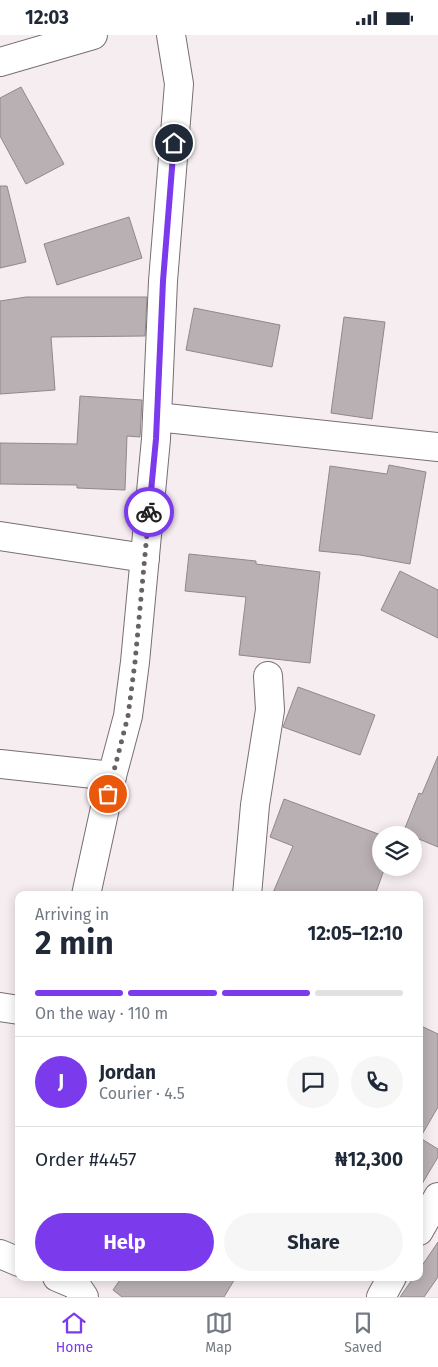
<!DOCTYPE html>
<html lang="en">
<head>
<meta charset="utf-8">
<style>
	:root { --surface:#fff; --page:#f6f6f7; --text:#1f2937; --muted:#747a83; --line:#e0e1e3; --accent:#7c3aed }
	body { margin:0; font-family:"Fira Sans",sans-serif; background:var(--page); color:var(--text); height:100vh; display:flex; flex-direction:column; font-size:19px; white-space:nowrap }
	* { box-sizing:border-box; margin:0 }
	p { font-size:16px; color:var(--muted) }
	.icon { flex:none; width:28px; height:28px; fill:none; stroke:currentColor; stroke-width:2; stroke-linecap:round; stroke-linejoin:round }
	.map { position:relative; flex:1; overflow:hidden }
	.sheet { position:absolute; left:15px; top:856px; width:408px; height:390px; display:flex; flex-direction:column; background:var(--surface); border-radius:10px; box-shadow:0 2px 12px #0003 }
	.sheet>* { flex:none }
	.tools { position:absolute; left:372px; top:791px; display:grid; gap:10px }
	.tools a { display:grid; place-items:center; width:50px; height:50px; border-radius:50%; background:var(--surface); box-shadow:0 2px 12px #0003; font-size:25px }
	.pin { position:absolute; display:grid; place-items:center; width:42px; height:42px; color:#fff; margin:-21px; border:2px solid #fff; border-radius:50%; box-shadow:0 1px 5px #0007 }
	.courier { position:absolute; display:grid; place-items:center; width:50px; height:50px; margin:-25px; border:4px solid #7c3aed; border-radius:50%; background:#fff; color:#222; box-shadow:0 1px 6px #0007 }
	.headline em { font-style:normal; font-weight:700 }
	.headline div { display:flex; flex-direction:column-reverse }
	.headline { display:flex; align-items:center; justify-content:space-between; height:85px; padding:0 20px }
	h1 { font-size:32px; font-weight:700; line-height:38px }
	.bar { display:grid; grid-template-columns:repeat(4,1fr); gap:8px 5px; align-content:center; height:60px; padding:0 20px }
	.bar i { height:6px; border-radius:4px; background:var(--line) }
	.bar .current { background:var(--accent) }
	.bar p { grid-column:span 4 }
	.line { display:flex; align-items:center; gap:12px; padding:0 20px; border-top:1px solid var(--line) }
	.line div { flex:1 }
	.round { display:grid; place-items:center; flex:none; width:52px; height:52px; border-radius:26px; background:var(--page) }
	.cta { display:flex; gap:10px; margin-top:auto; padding:10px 20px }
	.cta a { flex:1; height:58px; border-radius:30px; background:var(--accent); color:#fff; font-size:20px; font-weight:700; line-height:58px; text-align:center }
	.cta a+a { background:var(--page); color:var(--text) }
	.status { display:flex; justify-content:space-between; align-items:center; height:35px; padding:0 25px; background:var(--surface); direction:ltr }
	.status svg { height:14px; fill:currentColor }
	.tab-bar { display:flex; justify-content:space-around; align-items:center; height:70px; border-top:1px solid var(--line); background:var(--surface); font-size:14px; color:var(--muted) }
	.tab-bar a { display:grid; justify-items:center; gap:2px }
	.tab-bar .current { color:var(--accent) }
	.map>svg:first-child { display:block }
	.building { fill:#b9b0b3; stroke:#90888b }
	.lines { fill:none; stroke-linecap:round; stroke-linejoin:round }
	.minor-casing { stroke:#776f72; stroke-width:30 }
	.minor { stroke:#fff; stroke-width:28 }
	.done { stroke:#676264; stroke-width:5; stroke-dasharray:0 9 }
	.route { stroke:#7c3aed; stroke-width:6 }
</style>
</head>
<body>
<div class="status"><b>12:03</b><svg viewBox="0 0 49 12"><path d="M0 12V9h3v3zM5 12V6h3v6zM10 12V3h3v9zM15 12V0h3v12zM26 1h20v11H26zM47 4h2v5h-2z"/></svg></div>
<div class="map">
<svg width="438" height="1262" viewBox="0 0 438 1262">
	<rect width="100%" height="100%" fill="#f6edf0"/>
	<g class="building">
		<path d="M 21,52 L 64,129 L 26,149 L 0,101 L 0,63 Z"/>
		<path d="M 0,151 L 7,151 L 26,227 L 0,233 Z"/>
		<path d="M 129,182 L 142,223 L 57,250 L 44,209 Z"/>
		<path d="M 26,262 L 147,262 L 145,301 L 51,302 L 55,355 L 0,359 L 0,266 Z"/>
		<path d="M 194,273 L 280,290 L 272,332 L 186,315 Z"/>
		<path d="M 344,282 L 385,287 L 372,384 L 331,378 Z"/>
		<path d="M 80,361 L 142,365 L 140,402 L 127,401 L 125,455 L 77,453 L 77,450 L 0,449 L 0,408 L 77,409 Z"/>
		<path d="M 389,430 L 426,437 L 410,529 L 360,520 L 319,516 L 330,431 L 387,439 Z"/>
		<path d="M 189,519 L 256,526 L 256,529 L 320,537 L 310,628 L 239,620 L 246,562 L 185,556 Z"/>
		<path d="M 400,536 L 438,555 L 438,603 L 381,575 Z"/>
		<path d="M 298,652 L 375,680 L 360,720 L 283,692 Z"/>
		<path d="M 438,721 L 438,812 L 414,802 L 414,800 L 403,798 L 419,758 L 422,759 Z"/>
		<path d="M 284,764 L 381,800 L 381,832 L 385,832 L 375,860 L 272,860 L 293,811 L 270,802 Z"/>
		<path d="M 419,990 L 438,999 L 438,1072 L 420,1103 L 438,1114 L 438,1122 L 419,1154 Z"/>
		<path d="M 438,1207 L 438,1242 L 424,1262 L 400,1262 L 414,1242 L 419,1242 L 419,1235 Z"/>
		<path d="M 122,1242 L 236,1242 L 224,1262 L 122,1262 L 113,1255 Z"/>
	</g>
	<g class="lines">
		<g class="minor-casing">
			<g id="minor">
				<path d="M 0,27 L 93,0"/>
				<path d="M 157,382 L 438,412"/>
				<path d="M 0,501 L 145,523"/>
				<path d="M 0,729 L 112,741"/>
				<path d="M 86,860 L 112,741 L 128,681 L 135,627 L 156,404 L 163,246 L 179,49 L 171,0"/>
				<path d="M 247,860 L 255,770 L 270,675 L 268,641"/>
				<path d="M 0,972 L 19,975"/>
				<path d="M 419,1196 L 438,1162"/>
				<path d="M 0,1219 L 19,1227"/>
				<path d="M 57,1242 L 76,1250 L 84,1262"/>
				<path d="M 381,1262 L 392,1242"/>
			</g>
		</g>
		<use href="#minor" class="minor"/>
	</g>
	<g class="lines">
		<path class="done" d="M 108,759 L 128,681 L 135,627 L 149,477"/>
		<path class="route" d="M 149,477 L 156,404 L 163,246 L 174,108"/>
	</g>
</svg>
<div class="tools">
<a><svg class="icon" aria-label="layers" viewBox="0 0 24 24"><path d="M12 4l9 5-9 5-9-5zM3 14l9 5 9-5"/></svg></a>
</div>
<div class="pin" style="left:108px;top:759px;background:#ea580c"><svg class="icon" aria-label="bag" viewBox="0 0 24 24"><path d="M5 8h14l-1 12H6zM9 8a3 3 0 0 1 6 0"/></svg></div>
<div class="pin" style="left:174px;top:108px;background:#1f2937"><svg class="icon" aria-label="home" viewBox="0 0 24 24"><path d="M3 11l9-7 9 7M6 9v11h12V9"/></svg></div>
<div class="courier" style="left:149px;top:477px"><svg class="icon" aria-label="bike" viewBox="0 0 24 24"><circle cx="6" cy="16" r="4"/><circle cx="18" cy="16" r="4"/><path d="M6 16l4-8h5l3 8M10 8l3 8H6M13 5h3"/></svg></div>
<section class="sheet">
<div class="headline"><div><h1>2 min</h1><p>Arriving in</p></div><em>12:05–12:10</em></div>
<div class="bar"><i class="current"></i><i class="current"></i><i class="current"></i><i></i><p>On the way · 110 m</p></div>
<div class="line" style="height:90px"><b class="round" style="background:var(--accent);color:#fff">J</b><div><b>Jordan</b><p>Courier · 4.5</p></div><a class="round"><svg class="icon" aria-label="chat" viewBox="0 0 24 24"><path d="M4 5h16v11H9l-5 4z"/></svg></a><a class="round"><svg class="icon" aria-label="phone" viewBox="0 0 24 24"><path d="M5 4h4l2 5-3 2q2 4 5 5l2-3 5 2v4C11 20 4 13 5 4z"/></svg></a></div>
<div class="line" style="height:65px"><div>Order #4457</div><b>₦12,300</b></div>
<div class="cta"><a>Help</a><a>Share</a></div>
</section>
</div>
<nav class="tab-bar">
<a class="current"><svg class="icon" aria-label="home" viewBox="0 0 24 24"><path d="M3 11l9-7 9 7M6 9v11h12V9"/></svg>Home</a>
<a><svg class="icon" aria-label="map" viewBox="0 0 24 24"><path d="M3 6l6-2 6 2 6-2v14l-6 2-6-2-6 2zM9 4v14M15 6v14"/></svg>Map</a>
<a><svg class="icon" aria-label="saved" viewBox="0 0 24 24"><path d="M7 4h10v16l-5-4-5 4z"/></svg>Saved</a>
</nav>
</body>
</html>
